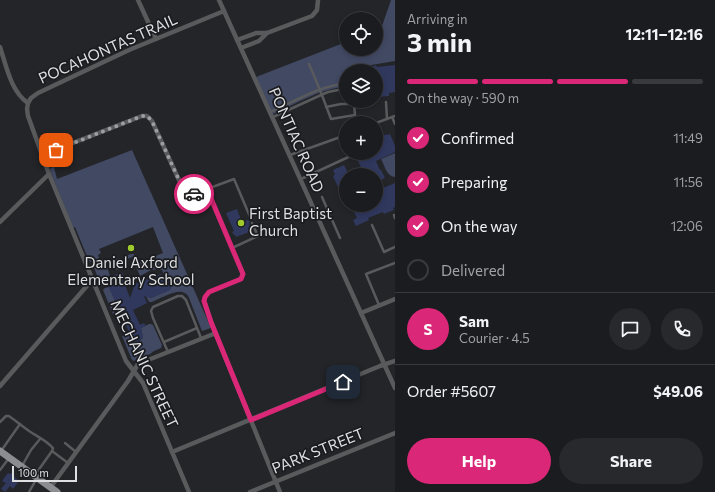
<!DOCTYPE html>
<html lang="en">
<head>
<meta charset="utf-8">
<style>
	:root { --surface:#1b1c1f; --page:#28292c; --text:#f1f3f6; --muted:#a0a1a4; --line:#393a3d; --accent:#db2777 }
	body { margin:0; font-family:Commissioner,sans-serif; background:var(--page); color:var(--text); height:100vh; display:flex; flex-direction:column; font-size:15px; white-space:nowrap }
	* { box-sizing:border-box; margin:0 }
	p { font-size:13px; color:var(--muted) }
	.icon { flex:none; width:22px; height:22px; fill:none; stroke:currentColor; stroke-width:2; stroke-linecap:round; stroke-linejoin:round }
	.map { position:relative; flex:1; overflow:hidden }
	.panel { display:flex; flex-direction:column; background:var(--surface); width:320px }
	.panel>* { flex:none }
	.fabs { position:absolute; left:339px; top:12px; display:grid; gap:8px }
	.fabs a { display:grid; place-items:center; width:44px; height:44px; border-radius:50%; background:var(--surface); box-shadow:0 2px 6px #0003,0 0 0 1px var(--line); font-size:20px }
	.scale { position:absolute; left:12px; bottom:10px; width:65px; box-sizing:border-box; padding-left:4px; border:2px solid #dedfe1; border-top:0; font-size:11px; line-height:14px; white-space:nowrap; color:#dedfe1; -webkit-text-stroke:3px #1b1c20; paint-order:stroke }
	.pin { position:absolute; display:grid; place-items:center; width:34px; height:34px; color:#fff; margin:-17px; border-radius:8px; box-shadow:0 2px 6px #0006 }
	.courier { position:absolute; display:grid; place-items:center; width:40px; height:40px; margin:-20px; border:3px solid #db2777; border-radius:50%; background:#fff; color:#222; box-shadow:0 1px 5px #0007 }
	.headline em { font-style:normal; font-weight:700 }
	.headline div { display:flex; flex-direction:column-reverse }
	.headline { display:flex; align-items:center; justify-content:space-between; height:68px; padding:0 12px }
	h1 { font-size:26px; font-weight:700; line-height:30px }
	.bar { display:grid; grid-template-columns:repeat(4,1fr); gap:6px 4px; align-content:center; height:48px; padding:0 12px }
	.bar i { height:5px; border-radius:3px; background:var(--line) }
	.bar .active { background:var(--accent) }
	.bar p { grid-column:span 4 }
	.line { display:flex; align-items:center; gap:10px; padding:0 12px; border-top:1px solid var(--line) }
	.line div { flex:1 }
	.round { display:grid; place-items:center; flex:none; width:42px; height:42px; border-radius:21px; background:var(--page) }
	ol { padding:0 12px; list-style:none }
	li { display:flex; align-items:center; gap:12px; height:44px }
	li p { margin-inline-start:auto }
	li .icon { padding:4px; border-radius:50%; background:var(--accent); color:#fff; stroke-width:4 }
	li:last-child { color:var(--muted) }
	li i { width:22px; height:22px; border:2px solid var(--line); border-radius:50% }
	.cta { display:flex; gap:8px; margin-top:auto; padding:8px 12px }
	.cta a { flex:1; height:46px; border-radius:24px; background:var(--accent); color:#fff; font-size:16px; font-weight:700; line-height:46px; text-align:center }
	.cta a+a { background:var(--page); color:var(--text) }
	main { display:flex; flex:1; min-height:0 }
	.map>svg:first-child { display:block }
	.green { fill:#424963 }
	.building { fill:#30385e }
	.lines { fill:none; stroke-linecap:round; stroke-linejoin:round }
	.lane { stroke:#595a5c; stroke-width:2.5 }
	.street { stroke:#595a5c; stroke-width:4.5 }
	.primary { stroke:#8c8d91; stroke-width:7 }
	.done { stroke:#9d9ea1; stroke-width:4; stroke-dasharray:0 7.2 }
	.route { stroke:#db2777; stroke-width:5 }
	.poi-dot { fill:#9fca2d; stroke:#1b1c20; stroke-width:1.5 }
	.labels { text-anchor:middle; stroke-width:3.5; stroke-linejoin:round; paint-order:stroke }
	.street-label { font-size:15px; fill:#dedfe1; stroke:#1b1c20 }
	.poi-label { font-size:15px; fill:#dedfe1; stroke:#1b1c20; text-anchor:start }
</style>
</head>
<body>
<main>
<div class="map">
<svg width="395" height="492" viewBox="0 0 395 492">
	<rect width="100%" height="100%" fill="#242529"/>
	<g class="green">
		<path d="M 391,0 L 395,0 L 395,61 L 371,65 L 365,71 L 346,71 L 346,87 C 321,88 296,104 273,114 L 256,77 L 346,42 L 346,49 L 376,49 L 376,31 L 381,29 Z"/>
		<path d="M 132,150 L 211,328 L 202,331 L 189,298 C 188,295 186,293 182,292 C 175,290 159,299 152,302 L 149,302 L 146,296 L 151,298 L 169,290 L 171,286 L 170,282 L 166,279 L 162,270 L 157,269 L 152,270 L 150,264 L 152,263 L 151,259 L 149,260 L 148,259 L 163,253 L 153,227 L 99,249 L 101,253 L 98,255 L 100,260 L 103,259 L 105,262 L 120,258 L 123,266 C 121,269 118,270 114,269 L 112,262 L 106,264 L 110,276 L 105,278 L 108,285 L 105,286 L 101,286 L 92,262 L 89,261 L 75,227 L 73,228 L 50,170 L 51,168 L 54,167 L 57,179 Z"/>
		<path d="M 395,153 L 395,177 C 386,176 385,166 381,159 Z"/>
		<path d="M 131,254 L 134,254 L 137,263 L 147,260 L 148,265 L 151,270 L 140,276 L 134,262 L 134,259 L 132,257 L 127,259 L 125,256 Z"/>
		<path d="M 109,287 L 121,313 L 116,315 L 113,314 L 103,290 L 105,288 Z"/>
		<path d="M 149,324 L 151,324 L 153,325 L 162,345 L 161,348 L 154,351 L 150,354 L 134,361 L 132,360 L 122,336 L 129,333 L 135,341 L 139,341 L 143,338 L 141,328 Z"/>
	</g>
	<g class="building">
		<path d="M 376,65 L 377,67 L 395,65 L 395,92 L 389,93 L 389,96 L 376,97 L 376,71 L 365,71 Z"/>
		<path d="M 387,134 L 387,135 L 390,134 L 395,146 L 395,152 L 376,161 L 380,170 L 381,170 L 385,178 L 379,181 L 383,188 L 395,183 L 395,207 L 393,208 L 394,210 L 384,214 L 383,212 L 368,218 L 369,220 L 356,226 L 353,220 L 357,218 L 351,205 L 376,205 L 376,175 L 365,175 L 357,159 L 362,157 L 361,155 L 365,153 L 376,153 L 376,141 L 381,138 L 381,137 Z"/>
		<path d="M 344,165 L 349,175 L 346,175 L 346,196 L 343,198 L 333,176 L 335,175 L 333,170 Z"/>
		<path d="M 237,209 L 242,222 L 248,220 L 250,221 L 249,224 L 252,231 L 236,237 L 235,235 L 234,235 L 232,232 L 234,231 L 226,213 Z"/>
		<path d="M 122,272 L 127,284 L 125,285 L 130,298 L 135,284 L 161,274 L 163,279 L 169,280 L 171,284 L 171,288 L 170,290 L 151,298 L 144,296 L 147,303 L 133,310 L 140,325 L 144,323 L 146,326 L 141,328 L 143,338 L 137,341 L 135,341 L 129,332 L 105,279 Z"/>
		<path d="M 8,473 L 10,474 L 11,473 L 15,476 L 14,477 L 19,481 L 13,489 L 10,486 L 5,492 L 1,489 L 6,483 L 2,481 Z"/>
	</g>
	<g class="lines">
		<g class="lane">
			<path d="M 309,64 C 317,82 324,100 331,119 L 355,115 L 354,104 L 341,104 L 326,107"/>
			<path d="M 346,80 L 343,84 C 342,87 343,90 346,92"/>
			<path d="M 386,102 L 387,119"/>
			<path d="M 270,112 C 292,103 319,86 343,84"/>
			<path d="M 273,117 L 321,95 L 328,92 L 343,89"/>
			<path d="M 392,117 L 395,124"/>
			<path d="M 376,123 L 395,116"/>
			<path d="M 290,155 L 346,135"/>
			<path d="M 301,179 L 355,154 L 356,153"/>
			<path d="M 191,195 L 234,179 L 251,219"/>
			<path d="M 322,197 L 340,238"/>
			<path d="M 394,215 L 395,218"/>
			<path d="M 372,225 L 384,252 L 395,247"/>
			<path d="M 232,248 L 258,236 L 252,223"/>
			<path d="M 204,301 L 205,297 L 209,292 L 241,279 L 243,274 L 207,189"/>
			<path d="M 379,305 L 366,274 L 395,263"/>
			<path d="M 164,342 L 197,328"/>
			<path d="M 168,352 L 153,318 L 151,311 L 153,307 L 178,296 L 182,296 L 186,300 L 201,338"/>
			<path d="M 0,422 L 6,416 L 9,416 C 16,421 22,426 29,431 C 38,437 46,440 53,448 L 52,451"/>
			<path d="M 65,443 L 76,452"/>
			<path d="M 1,451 L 20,424"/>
			<path d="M 22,466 L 31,450 L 40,439"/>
			<path d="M 0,470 L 9,458"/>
			<path d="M 35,475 L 52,451 L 68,463"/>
			<path d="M 29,492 L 37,478"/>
		</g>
		<g class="street">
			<path d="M 138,0 L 156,39"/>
			<path d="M 219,0 L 395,388"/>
			<path d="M 237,40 L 256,33 L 267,33 L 312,16 L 317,10 L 318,0"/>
			<path d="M 0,47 C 6,65 11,92 28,103 L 27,109 L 28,116 L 49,174 L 126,361 L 143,383 L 189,492"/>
			<path d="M 241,48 L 259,41 L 267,33"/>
			<path d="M 28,103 L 31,98 L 38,93 L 129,50 L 224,11"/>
			<path d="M 42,155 L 142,116 L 147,116 L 152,121 L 184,191 L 187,194 L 191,195"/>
			<path d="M 0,222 L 49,174"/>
			<path d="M 204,301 L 211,322 L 280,492"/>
			<path d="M 361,313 L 395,299"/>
			<path d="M 0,386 L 92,280"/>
			<path d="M 172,452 L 380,366 L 395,361"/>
			<path d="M 50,488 L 128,381 L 138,364 L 216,333"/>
			<path d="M 250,492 L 395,433"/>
		</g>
		<path class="primary" d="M 0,451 L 57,492"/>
	</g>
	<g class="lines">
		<path class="done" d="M 56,150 L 142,116 L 147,116 L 152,121 L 184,191 L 188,195 L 194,194"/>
		<path class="route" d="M 194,194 L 207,189 L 243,274 L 241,279 L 209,292 L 205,297 L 204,301 L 211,322 L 251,420 L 343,382"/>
	</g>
	<g class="poi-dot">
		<circle cx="241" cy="223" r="4"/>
		<circle cx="131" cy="248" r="4"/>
	</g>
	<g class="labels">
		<g class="street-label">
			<text transform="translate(108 49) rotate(-24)" y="5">POCAHONTAS TRAIL</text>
			<text transform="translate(296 140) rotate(66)" y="5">PONTIAC ROAD</text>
			<text transform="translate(144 364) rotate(65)" y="5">MECHANIC STREET</text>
			<text transform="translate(318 451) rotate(-22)" y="5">PARK STREET</text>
		</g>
		<g class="poi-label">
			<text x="249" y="219">First Baptist<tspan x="249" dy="17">Church</tspan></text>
			<text x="131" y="268" text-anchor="middle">Daniel Axford<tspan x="131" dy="17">Elementary School</tspan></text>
		</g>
	</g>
</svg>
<div class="fabs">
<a><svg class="icon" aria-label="locate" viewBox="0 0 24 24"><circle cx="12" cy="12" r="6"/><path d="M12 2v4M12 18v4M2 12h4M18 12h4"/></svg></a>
<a><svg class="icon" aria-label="layers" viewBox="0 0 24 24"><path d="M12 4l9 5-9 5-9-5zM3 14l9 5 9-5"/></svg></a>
<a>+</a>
<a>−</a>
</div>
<div class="scale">100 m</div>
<div class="pin" style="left:56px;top:150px;background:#ea580c"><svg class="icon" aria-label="bag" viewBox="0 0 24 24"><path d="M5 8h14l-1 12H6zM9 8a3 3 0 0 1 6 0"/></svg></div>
<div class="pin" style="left:343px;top:382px;background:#1f2937"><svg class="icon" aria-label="home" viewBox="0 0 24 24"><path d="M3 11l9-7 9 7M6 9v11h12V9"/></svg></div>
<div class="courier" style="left:194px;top:194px"><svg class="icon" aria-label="car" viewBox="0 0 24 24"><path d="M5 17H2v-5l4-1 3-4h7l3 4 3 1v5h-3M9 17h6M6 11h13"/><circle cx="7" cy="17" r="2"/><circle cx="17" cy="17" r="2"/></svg></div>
</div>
<section class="panel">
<div class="headline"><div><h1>3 min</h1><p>Arriving in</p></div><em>12:11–12:16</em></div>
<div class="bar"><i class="active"></i><i class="active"></i><i class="active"></i><i></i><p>On the way · 590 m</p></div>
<ol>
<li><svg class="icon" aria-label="check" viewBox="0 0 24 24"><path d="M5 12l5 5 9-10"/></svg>Confirmed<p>11:49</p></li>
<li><svg class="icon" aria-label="check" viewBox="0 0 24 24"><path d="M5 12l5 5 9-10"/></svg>Preparing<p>11:56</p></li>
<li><svg class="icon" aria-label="check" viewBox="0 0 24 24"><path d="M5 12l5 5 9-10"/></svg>On the way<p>12:06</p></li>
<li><i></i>Delivered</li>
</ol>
<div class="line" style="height:72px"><b class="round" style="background:var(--accent);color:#fff">S</b><div><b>Sam</b><p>Courier · 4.5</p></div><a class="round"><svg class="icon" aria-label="chat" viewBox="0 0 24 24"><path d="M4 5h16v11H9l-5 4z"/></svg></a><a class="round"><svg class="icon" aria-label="phone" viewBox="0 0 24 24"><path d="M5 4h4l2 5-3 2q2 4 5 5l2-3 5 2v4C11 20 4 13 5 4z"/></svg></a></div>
<div class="line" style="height:52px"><div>Order #5607</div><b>$49.06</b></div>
<div class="cta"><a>Help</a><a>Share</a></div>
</section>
</main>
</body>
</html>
